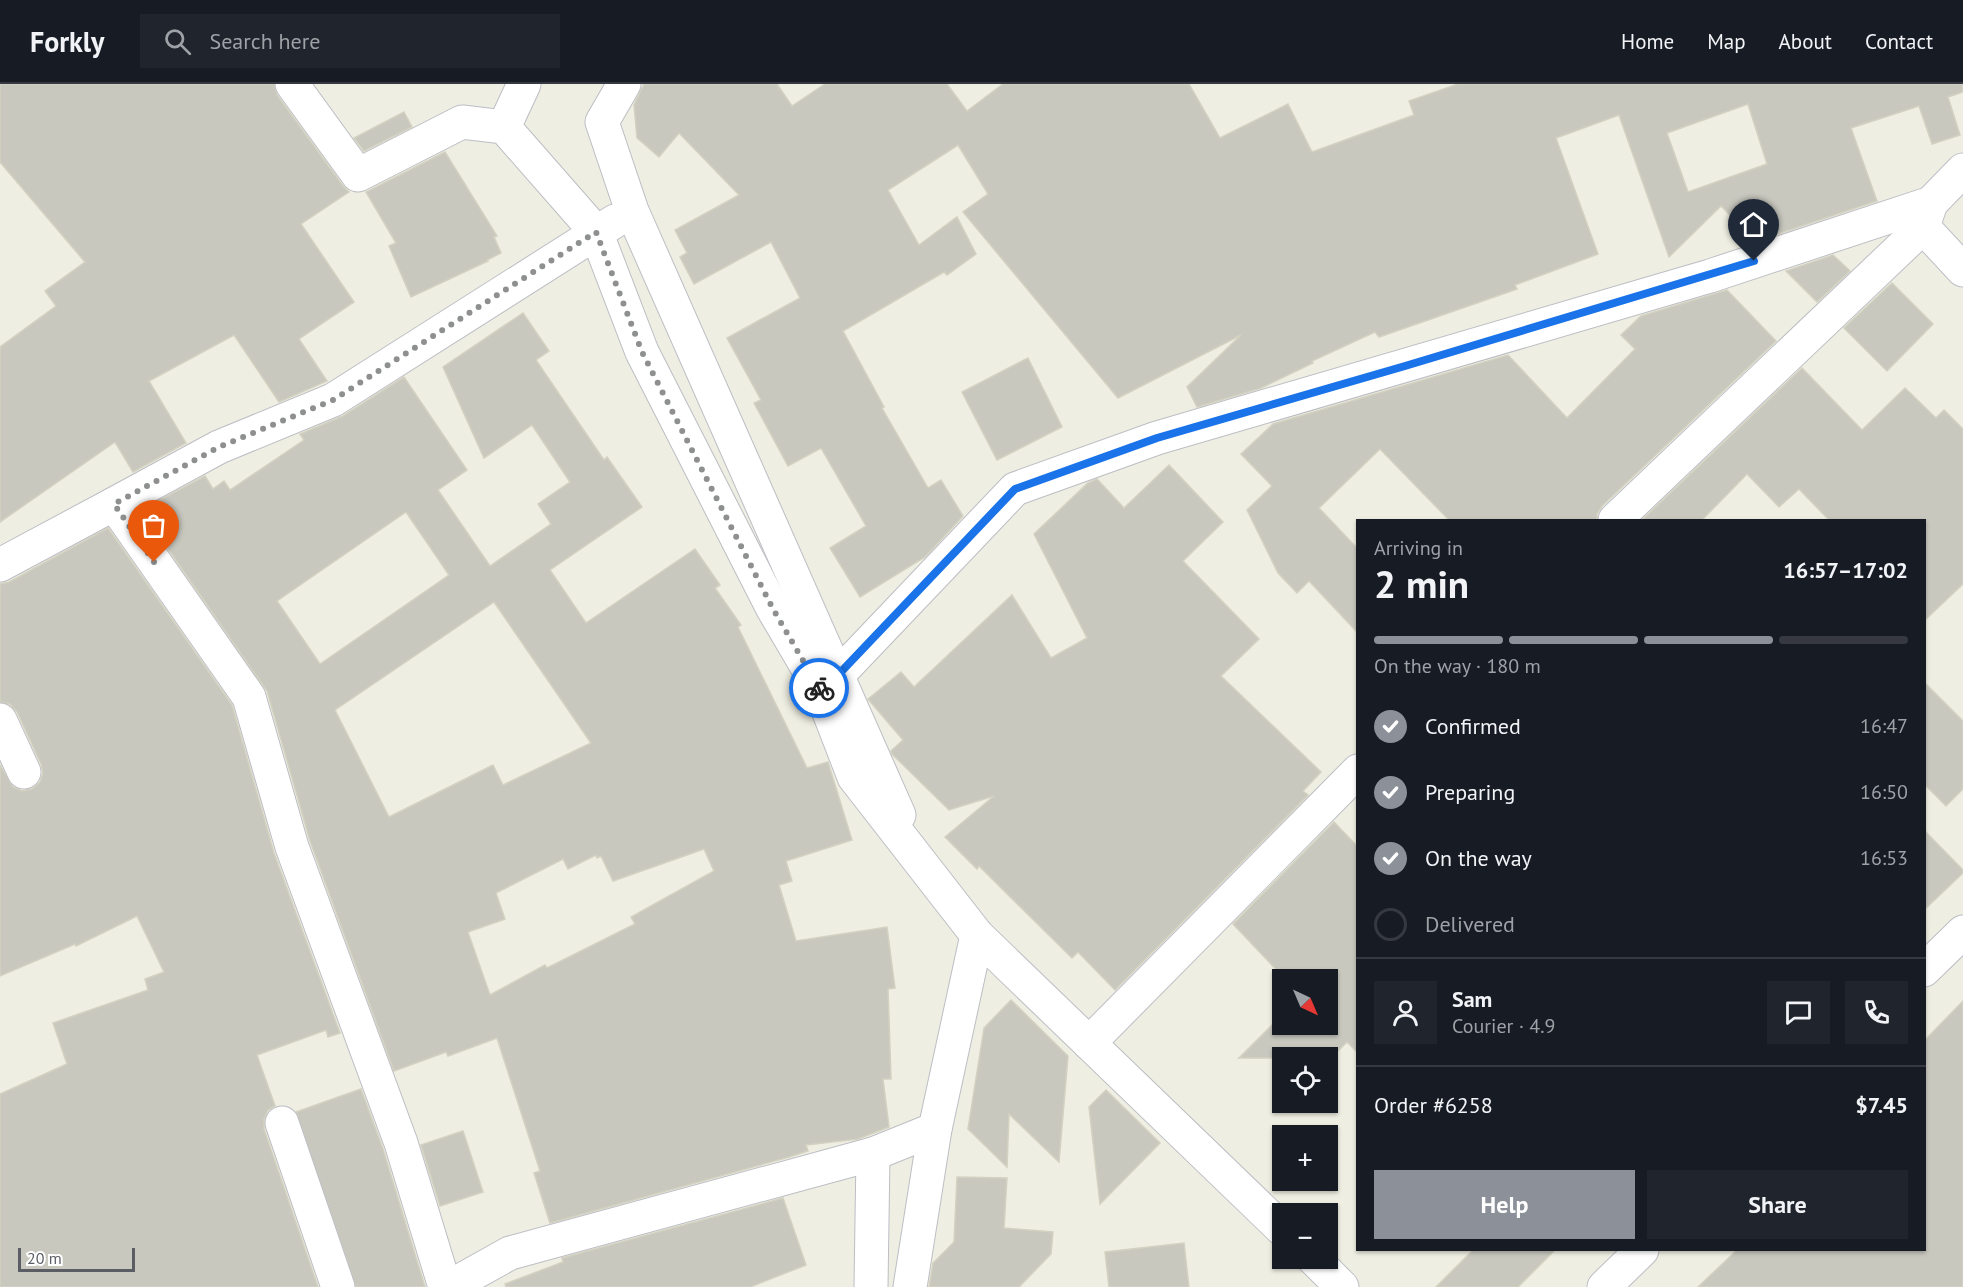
<!DOCTYPE html>
<html lang="en">
<head>
<meta charset="utf-8">
<style>
	:root { --surface:#171b24; --page:#20242c; --text:#f1f3f6; --muted:#9ea1a6; --line:#363941; --accent:#8c9099 }
	body { margin:0; font-family:"PT Sans",sans-serif; background:var(--page); color:var(--text); height:100vh; display:flex; flex-direction:column; font-size:22px; white-space:nowrap }
	* { box-sizing:border-box; margin:0 }
	p { font-size:20px; color:var(--muted) }
	.icon { flex:none; width:33px; height:33px; fill:none; stroke:currentColor; stroke-width:2; stroke-linecap:round; stroke-linejoin:round }
	.map { position:relative; flex:1; overflow:hidden }
	.side { position:absolute; left:1356px; top:435px; width:570px; height:732px; display:flex; flex-direction:column; background:var(--surface); border-radius:0px; box-shadow:0 2px 4px #0004 }
	.side>* { flex:none }
	.needle { width:39px; rotate:136deg }
	.fabs { position:absolute; left:1272px; top:885px; display:grid; gap:12px }
	.fabs a { display:grid; place-items:center; width:66px; height:66px; border-radius:0px; background:var(--surface); box-shadow:0 2px 4px #0004; font-size:30px }
	.scale { position:absolute; left:18px; bottom:15px; width:117px; box-sizing:border-box; padding-left:6px; border:3px solid #5a5d64; border-top:0; font-size:16px; line-height:21px; white-space:nowrap; color:#5a5d64; -webkit-text-stroke:4px #fff; paint-order:stroke }
	.pin { position:absolute; display:grid; place-items:center; width:51px; height:51px; color:#fff; margin:-62px -26px; border-radius:50% 50% 50% 0; rotate:-45deg; box-shadow:0 0 6px #0007 }
	.pin .icon { rotate:45deg }
	.courier { position:absolute; display:grid; place-items:center; width:60px; height:60px; margin:-30px; border:4px solid #1a73e8; border-radius:50%; background:#fff; color:#222; box-shadow:0 2px 8px #0007 }
	.headline em { font-style:normal; font-weight:600 }
	.headline div { display:flex; flex-direction:column-reverse }
	.headline { display:flex; align-items:center; justify-content:space-between; height:102px; padding:0 18px }
	h1 { font-size:39px; font-weight:600; line-height:45px }
	.bar { display:grid; grid-template-columns:repeat(4,1fr); gap:9px 6px; align-content:center; height:72px; padding:0 18px }
	.bar i { height:8px; border-radius:4px; background:var(--line) }
	.bar .active { background:var(--accent) }
	.bar p { grid-column:span 4 }
	.line { display:flex; align-items:center; gap:15px; padding:0 18px; border-top:2px solid var(--line) }
	.line div { flex:1 }
	.round { display:grid; place-items:center; flex:none; width:63px; height:63px; border-radius:0px; background:var(--page) }
	ol { padding:0 18px; list-style:none }
	li { display:flex; align-items:center; gap:18px; height:66px }
	li p { margin-inline-start:auto }
	li .icon { padding:6px; border-radius:50%; background:var(--accent); color:#fff; stroke-width:4 }
	li:last-child { color:var(--muted) }
	li i { width:33px; height:33px; border:3px solid var(--line); border-radius:50% }
	.button { display:flex; gap:12px; margin-top:auto; padding:12px 18px }
	.button a { flex:1; height:69px; border-radius:0px; background:var(--accent); color:#fff; font-size:24px; font-weight:600; line-height:69px; text-align:center }
	.button a+a { background:var(--page); color:var(--text) }
	header { display:flex; align-items:center; gap:36px; box-sizing:border-box; height:84px; padding:0 30px; background:var(--surface); border-bottom:2px solid var(--line) }
	header strong { font-size:28px }
	nav { display:flex; gap:33px; margin-inline-start:auto; font-size:21px }
	.search { width:420px; height:54px; background:var(--page); display:flex; align-items:center; gap:15px; box-sizing:border-box; padding:0 21px; border-radius:0px; color:var(--muted); font-size:22px }
	.map>svg:first-child { display:block }
	.building { fill:#c9c8bf; stroke:#d3d1c0; stroke-width:1.5; fill-rule:evenodd }
	.lines { fill:none; stroke-linecap:round; stroke-linejoin:round }
	.street-casing { stroke:#bcbec4; stroke-width:35 }
	.secondary-casing { stroke:#bdbfc7; stroke-width:35 }
	.street { stroke:#fff; stroke-width:33 }
	.secondary { stroke:#fff; stroke-width:33 }
	.done { stroke:#8e9090; stroke-width:6; stroke-dasharray:0 10.8 }
	.route { stroke:#1a73e8; stroke-width:8 }
</style>
</head>
<body>
<header>
<strong>Forkly</strong>
<div class="search"><svg class="icon" aria-label="search" viewBox="0 0 24 24"><circle cx="10" cy="10" r="6"/><path d="M15 15l6 6"/></svg>Search here</div>
<nav><a>Home</a><a>Map</a><a>About</a><a>Contact</a></nav>
</header>
<div class="map">
<svg width="1963" height="1203" viewBox="0 0 1963 1203">
	<rect width="100%" height="100%" fill="#eeeee2"/>
	<g class="building">
		<path d="M 0,0 L 274,0 L 277,11 L 343,102 L 349,108 L 301,140 L 354,218 L 299,255 L 327,297 L 279,318 L 234,251 L 149,297 L 186,359 L 133,388 L 115,358 L 0,438 L 0,263 L 56,222 L 45,207 L 85,178 L 0,78 Z"/>
		<path d="M 644,0 L 777,0 L 792,22 L 825,0 L 947,0 L 967,27 L 1003,0 L 1189,0 L 1220,54 L 1288,20 L 1312,68 L 1414,31 L 1409,17 L 1458,0 L 1963,0 L 1963,8 L 1948,13 L 1960,51 L 1932,60 L 1919,22 L 1851,44 L 1877,117 L 1756,157 L 1721,122 L 1669,173 L 1619,31 L 1556,54 L 1598,170 L 1515,201 L 1517,205 L 1379,253 L 1375,248 L 1312,277 L 1313,279 L 1261,304 L 1197,323 L 1187,303 L 1241,251 L 1118,314 L 963,128 L 988,110 L 958,61 L 888,106 L 919,161 L 957,133 L 976,170 L 947,191 L 944,188 L 843,247 L 884,323 L 882,324 L 928,404 L 941,396 L 963,432 L 925,473 L 860,513 L 830,464 L 866,442 L 821,364 L 788,382 L 754,319 L 761,316 L 727,254 L 800,214 L 771,158 L 694,200 L 680,173 L 687,169 L 675,146 L 739,111 L 679,49 L 659,73 L 637,54 L 634,21 ZM 1748,20 L 1767,80 L 1688,108 L 1667,49 Z"/>
		<path d="M 404,28 L 412,43 L 364,67 L 354,54 Z"/>
		<path d="M 445,68 L 497,152 L 494,153 L 501,169 L 487,176 L 488,177 L 411,213 L 389,162 L 396,159 L 366,108 Z"/>
		<path d="M 1833,171 L 1850,187 L 1817,218 L 1786,187 Z"/>
		<path d="M 1892,199 L 1933,240 L 1887,287 L 1844,244 Z"/>
		<path d="M 1727,206 L 1776,257 L 1602,422 L 1597,430 L 1597,436 L 1449,436 L 1380,365 L 1319,424 L 1358,465 L 1358,549 L 1309,497 L 1297,509 L 1278,489 L 1247,426 L 1272,402 L 1241,370 L 1273,340 L 1508,271 L 1567,334 L 1635,265 L 1621,251 L 1641,232 Z"/>
		<path d="M 523,229 L 549,267 L 536,276 L 604,376 L 607,373 L 642,423 L 550,486 L 586,539 L 695,465 L 720,501 L 715,504 L 741,541 L 738,543 L 807,684 L 828,678 L 852,756 L 786,777 L 792,797 L 779,801 L 796,857 L 887,843 L 895,904 L 888,905 L 891,995 L 883,995 L 889,1043 L 858,1055 L 806,1061 L 808,1067 L 789,1073 L 550,1139 L 534,1089 L 540,1087 L 497,954 L 448,972 L 446,968 L 394,987 L 310,757 L 267,607 L 141,426 L 205,392 L 213,405 L 224,397 L 230,406 L 304,356 L 300,350 L 343,332 L 404,293 L 467,386 L 438,406 L 490,482 L 551,440 L 538,420 L 570,398 L 532,341 L 484,374 L 443,283 ZM 406,428 L 449,491 L 320,580 L 277,517 ZM 494,518 L 591,659 L 503,701 L 493,681 L 389,733 L 335,626 ZM 704,765 L 714,787 L 631,833 L 635,840 L 547,884 L 545,881 L 490,911 L 468,848 L 505,835 L 496,809 L 563,775 L 568,785 L 596,771 L 597,774 L 601,772 L 613,797 Z"/>
		<path d="M 1028,274 L 1062,343 L 997,376 L 962,308 Z"/>
		<path d="M 1802,284 L 1862,346 L 1905,304 L 1936,334 L 1944,326 L 1963,345 L 1963,500 L 1924,537 L 1924,436 L 1829,436 L 1799,405 L 1779,423 L 1747,390 L 1702,436 L 1642,436 Z"/>
		<path d="M 1169,381 L 1223,438 L 1183,477 L 1259,555 L 1221,592 L 1321,688 L 1303,707 L 1308,711 L 1115,906 L 1078,868 L 1072,874 L 979,782 L 977,785 L 945,753 L 994,712 L 949,726 L 892,670 L 891,667 L 903,656 L 868,615 L 901,588 L 914,603 L 1012,511 L 1051,574 L 1087,554 L 1034,450 L 1088,399 L 1097,395 L 1124,424 Z"/>
		<path d="M 108,444 L 232,621 L 274,769 L 340,949 L 328,953 L 326,946 L 257,971 L 275,1022 L 268,1026 L 264,1035 L 264,1045 L 318,1203 L 0,1203 L 0,1010 L 67,980 L 53,939 L 148,906 L 145,895 L 164,888 L 137,832 L 76,862 L 75,860 L 0,892 L 0,681 L 13,703 L 22,707 L 32,705 L 40,698 L 43,689 L 41,680 L 17,628 L 10,620 L 0,618 L 0,500 L 9,498 Z"/>
		<path d="M 1924,598 L 1963,637 L 1963,705 L 1946,722 L 1924,700 Z"/>
		<path d="M 1334,738 L 1358,763 L 1358,969 L 1347,958 L 1331,974 L 1239,974 L 1273,940 L 1329,940 L 1328,938 L 1328,896 L 1286,896 L 1233,840 Z"/>
		<path d="M 1924,746 L 1963,786 L 1963,789 L 1924,826 Z"/>
		<path d="M 1011,916 L 1068,972 L 1059,1078 L 1009,1030 L 1007,1083 L 968,1045 L 984,944 Z"/>
		<path d="M 1963,917 L 1963,1203 L 1698,1203 L 1737,1166 L 1924,1166 L 1924,957 Z"/>
		<path d="M 361,1005 L 383,1065 L 425,1203 L 356,1203 L 296,1028 Z"/>
		<path d="M 1106,1006 L 1160,1059 L 1100,1120 L 1089,1023 Z"/>
		<path d="M 463,1047 L 483,1108 L 440,1122 L 421,1061 Z"/>
		<path d="M 957,1093 L 1007,1094 L 1004,1144 L 1053,1148 L 1051,1170 L 1019,1203 L 929,1203 L 933,1179 L 954,1158 Z"/>
		<path d="M 783,1114 L 806,1181 L 750,1203 L 506,1203 L 505,1200 L 563,1178 L 562,1174 Z"/>
		<path d="M 1184,1159 L 1189,1203 L 1109,1203 L 1105,1168 Z"/>
		<path d="M 1473,1166 L 1555,1166 L 1518,1203 L 1436,1203 Z"/>
	</g>
	<g class="lines">
		<g class="street-casing">
			<g id="street">
				<path d="M 292,0 L 358,91 L 462,38 L 504,43 L 596,148 L 642,268 L 773,525 L 820,605 L 854,693 L 977,851 L 1282,1145"/>
				<path d="M 624,0 L 602,38 L 632,127 L 899,731"/>
				<path d="M 504,43 L 524,0"/>
				<path d="M 114,420 L 219,363 L 333,316 L 615,137"/>
				<path d="M 1615,436 L 1923,143"/>
				<path d="M 0,481 L 114,420 L 249,613 L 292,763 L 401,1059 L 445,1203"/>
				<path d="M 820,605 L 838,591 L 1015,405 L 1157,354 L 1710,192 L 1931,119"/>
				<path d="M 0,636 L 24,688"/>
				<path d="M 1924,886 L 1963,848"/>
				<path d="M 1089,959 L 1358,687"/>
				<path d="M 282,1039 L 338,1203"/>
				<path d="M 1313,1174 L 1342,1203"/>
				<path d="M 449,1203 L 510,1169 L 873,1070 L 935,1045"/>
				<path d="M 871,1203 L 873,1070"/>
				<path d="M 910,1203 L 935,1045 L 977,851"/>
				<path d="M 1604,1203 L 1642,1166"/>
			</g>
		</g>
		<g class="secondary-casing">
			<path id="secondary" d="M 1963,86 L 1931,119 L 1923,143 L 1963,186"/>
		</g>
		<use href="#street" class="street"/>
		<use href="#secondary" class="secondary"/>
	</g>
	<g class="lines">
		<path class="done" d="M 154,478 L 114,420 L 219,363 L 333,316 L 596,148 L 642,268 L 773,525 L 819,604"/>
		<path class="route" d="M 819,604 L 838,591 L 1015,405 L 1157,354 L 1405,282 L 1754,177"/>
	</g>
</svg>
<div class="fabs">
<a><svg class="needle" viewBox="-14 -14 28 28"><path d="M0-13l5 13h-10z" fill="#e53935"/><path d="M0 13l5-13h-10z" fill="#9ea1a6"/></svg></a>
<a><svg class="icon" aria-label="locate" viewBox="0 0 24 24"><circle cx="12" cy="12" r="6"/><path d="M12 2v4M12 18v4M2 12h4M18 12h4"/></svg></a>
<a>+</a>
<a>−</a>
</div>
<div class="scale">20 m</div>
<div class="pin" style="left:154px;top:478px;background:#ea580c"><svg class="icon" aria-label="bag" viewBox="0 0 24 24"><path d="M5 8h14l-1 12H6zM9 8a3 3 0 0 1 6 0"/></svg></div>
<div class="pin" style="left:1754px;top:177px;background:#1f2937"><svg class="icon" aria-label="home" viewBox="0 0 24 24"><path d="M3 11l9-7 9 7M6 9v11h12V9"/></svg></div>
<div class="courier" style="left:819px;top:604px"><svg class="icon" aria-label="bike" viewBox="0 0 24 24"><circle cx="6" cy="16" r="4"/><circle cx="18" cy="16" r="4"/><path d="M6 16l4-8h5l3 8M10 8l3 8H6M13 5h3"/></svg></div>
<section class="side">
<div class="headline"><div><h1>2 min</h1><p>Arriving in</p></div><em>16:57–17:02</em></div>
<div class="bar"><i class="active"></i><i class="active"></i><i class="active"></i><i></i><p>On the way · 180 m</p></div>
<ol>
<li><svg class="icon" aria-label="check" viewBox="0 0 24 24"><path d="M5 12l5 5 9-10"/></svg>Confirmed<p>16:47</p></li>
<li><svg class="icon" aria-label="check" viewBox="0 0 24 24"><path d="M5 12l5 5 9-10"/></svg>Preparing<p>16:50</p></li>
<li><svg class="icon" aria-label="check" viewBox="0 0 24 24"><path d="M5 12l5 5 9-10"/></svg>On the way<p>16:53</p></li>
<li><i></i>Delivered</li>
</ol>
<div class="line" style="height:108px"><a class="round"><svg class="icon" aria-label="person" viewBox="0 0 24 24"><circle cx="12" cy="8" r="4"/><path d="M4 21q1-7 8-7t8 7"/></svg></a><div><b>Sam</b><p>Courier · 4.9</p></div><a class="round"><svg class="icon" aria-label="chat" viewBox="0 0 24 24"><path d="M4 5h16v11H9l-5 4z"/></svg></a><a class="round"><svg class="icon" aria-label="phone" viewBox="0 0 24 24"><path d="M5 4h4l2 5-3 2q2 4 5 5l2-3 5 2v4C11 20 4 13 5 4z"/></svg></a></div>
<div class="line" style="height:78px"><div>Order #6258</div><b>$7.45</b></div>
<div class="button"><a>Help</a><a>Share</a></div>
</section>
</div>
</body>
</html>
